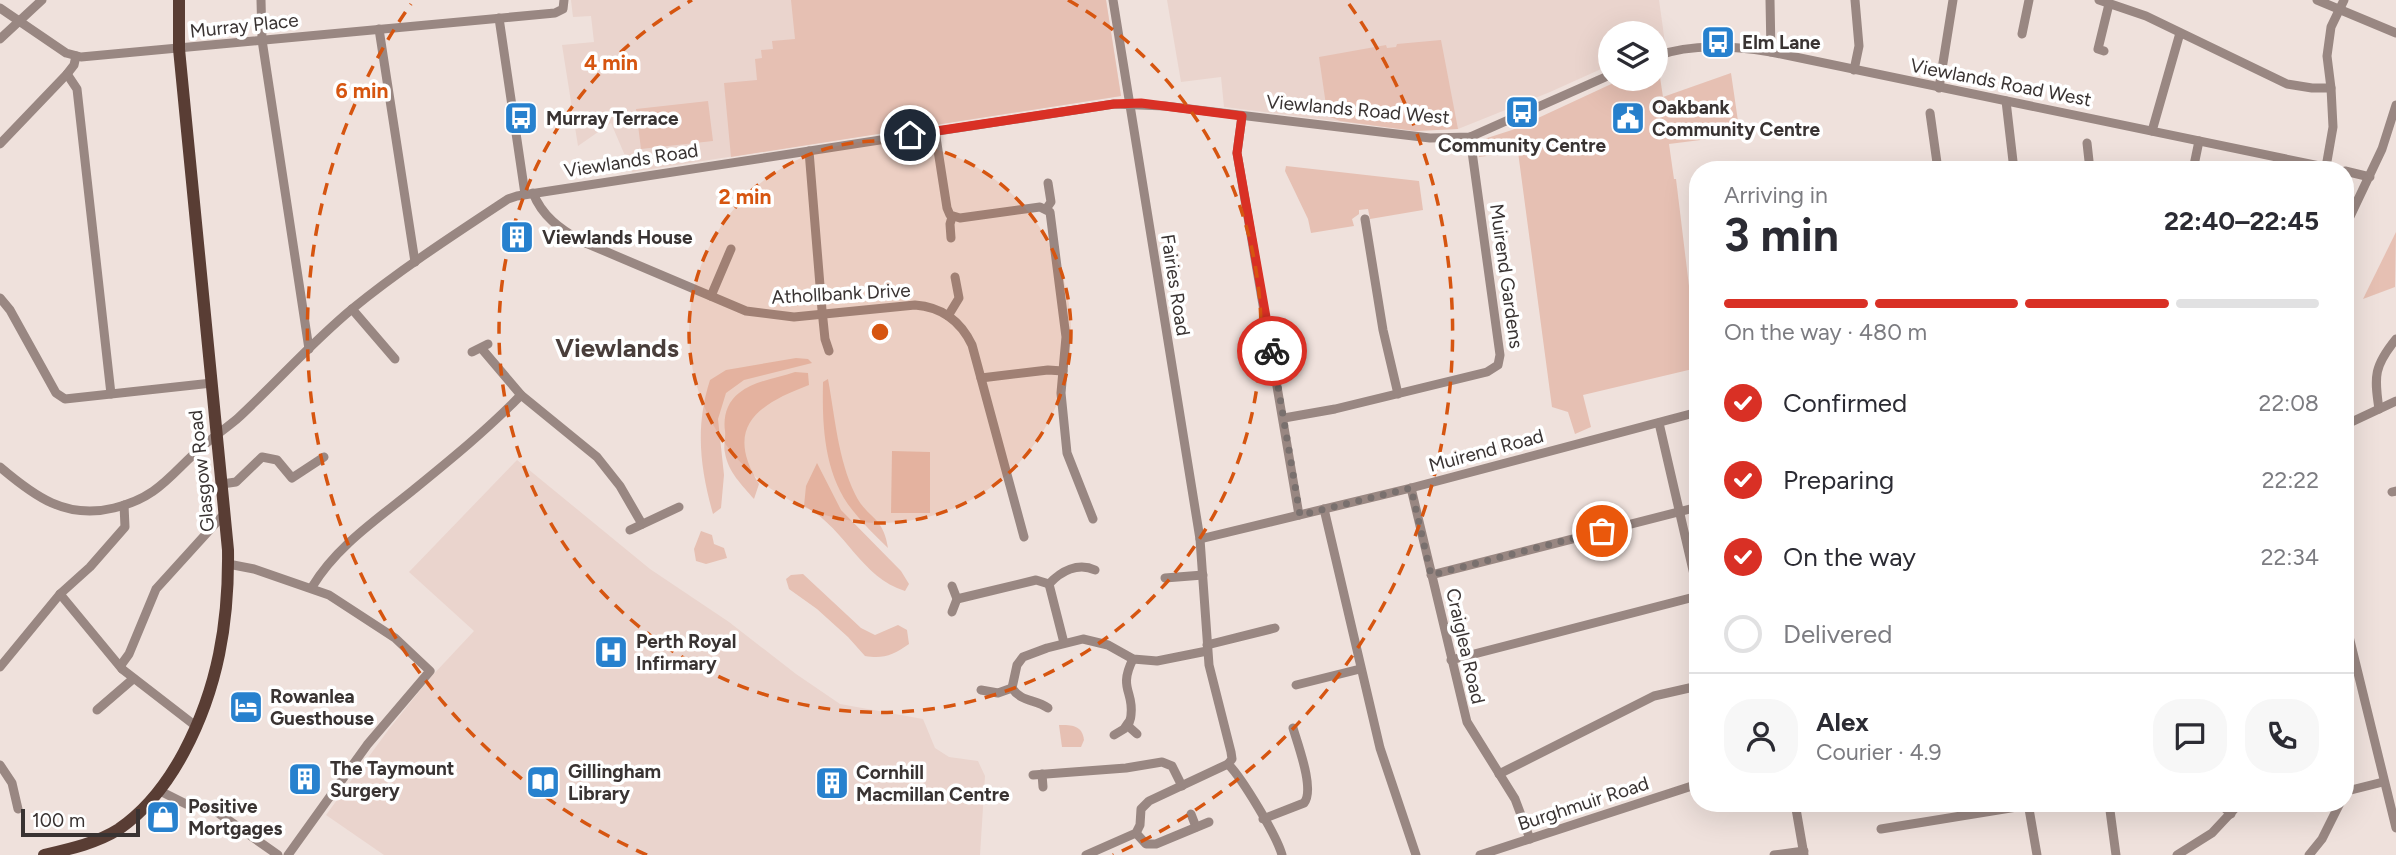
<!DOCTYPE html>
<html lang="en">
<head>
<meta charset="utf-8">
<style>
	:root { --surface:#fff; --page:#f7f7f7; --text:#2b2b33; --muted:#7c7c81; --line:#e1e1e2; --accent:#d93025 }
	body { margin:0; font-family:Figtree,sans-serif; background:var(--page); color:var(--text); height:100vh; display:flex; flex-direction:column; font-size:26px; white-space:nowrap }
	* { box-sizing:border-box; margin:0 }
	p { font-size:23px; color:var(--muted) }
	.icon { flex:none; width:38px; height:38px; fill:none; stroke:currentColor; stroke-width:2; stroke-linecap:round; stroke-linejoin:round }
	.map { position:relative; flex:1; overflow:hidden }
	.side { position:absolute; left:1689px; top:161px; width:665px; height:651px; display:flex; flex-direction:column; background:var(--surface); border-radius:28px; box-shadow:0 7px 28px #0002 }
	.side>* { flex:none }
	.tools { position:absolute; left:1598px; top:21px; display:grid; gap:14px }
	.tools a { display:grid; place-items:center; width:70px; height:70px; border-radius:50%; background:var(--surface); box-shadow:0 7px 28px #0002; font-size:35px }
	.scale { position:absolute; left:21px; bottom:18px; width:119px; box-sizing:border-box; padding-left:7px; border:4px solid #393332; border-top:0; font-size:19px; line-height:24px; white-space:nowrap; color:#393332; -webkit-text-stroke:5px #fff; paint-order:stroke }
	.pin { position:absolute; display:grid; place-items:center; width:60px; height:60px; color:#fff; margin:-30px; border:4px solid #fff; border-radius:50%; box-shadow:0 2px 7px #0007 }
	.courier { position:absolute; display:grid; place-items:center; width:70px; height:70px; margin:-35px; border:5px solid #d93025; border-radius:50%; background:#fff; color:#222; box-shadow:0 2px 9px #0007 }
	.head em { font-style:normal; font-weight:700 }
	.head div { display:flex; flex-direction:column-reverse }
	.head { display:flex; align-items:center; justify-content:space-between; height:119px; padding:0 35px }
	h1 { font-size:46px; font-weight:700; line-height:52px }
	.bar { display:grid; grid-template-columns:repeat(4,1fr); gap:10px 7px; align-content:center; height:84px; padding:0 35px }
	.bar i { height:9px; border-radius:5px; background:var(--line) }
	.bar .on { background:var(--accent) }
	.bar p { grid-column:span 4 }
	.line { display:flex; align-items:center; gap:18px; padding:0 35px; border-top:2px solid var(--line) }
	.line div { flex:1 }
	.round { display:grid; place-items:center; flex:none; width:74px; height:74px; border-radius:28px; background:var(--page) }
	ol { padding:0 35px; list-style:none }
	li { display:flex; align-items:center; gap:21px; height:77px }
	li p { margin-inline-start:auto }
	li .icon { padding:7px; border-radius:50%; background:var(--accent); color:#fff; stroke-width:4 }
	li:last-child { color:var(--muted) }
	li i { width:38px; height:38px; border:4px solid var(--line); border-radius:50% }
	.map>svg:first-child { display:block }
	.built { fill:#ead4cd }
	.green { fill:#e6c0b3 }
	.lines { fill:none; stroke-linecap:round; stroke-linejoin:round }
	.minor { stroke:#998782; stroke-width:9 }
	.major { stroke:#593d34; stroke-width:12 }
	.done { stroke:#79706e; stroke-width:7; stroke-dasharray:0 12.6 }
	.route { stroke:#d93025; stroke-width:9 }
	.ring { fill:none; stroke:#d65510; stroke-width:3.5; stroke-dasharray:12 9 }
	.labels { text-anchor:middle; stroke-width:7; stroke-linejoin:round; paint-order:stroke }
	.street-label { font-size:19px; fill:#393332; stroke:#fff }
	.poi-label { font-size:19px; font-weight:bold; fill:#393332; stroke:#fff; text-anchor:start }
	.district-label { font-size:26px; font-weight:bold; fill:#493e3b; stroke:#fff }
	.centre { fill:#d65510; stroke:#fff; stroke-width:3.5 }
	.ring-label { font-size:21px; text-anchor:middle; font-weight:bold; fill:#d65510; stroke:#fff; stroke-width:7; stroke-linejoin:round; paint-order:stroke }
</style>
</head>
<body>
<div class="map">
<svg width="2396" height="855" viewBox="0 0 2396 855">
	<rect width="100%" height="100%" fill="#efe1dc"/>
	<g class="built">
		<path d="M 571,0 L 1106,0 L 1121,96 L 632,172 L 611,123 L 578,146 L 562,45 L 594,42 L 591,16 L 573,17 Z"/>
		<path d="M 1167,0 L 1659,0 L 1665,43 L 1656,46 L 1656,33 L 1610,33 L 1610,65 L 1550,92 L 1458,129 L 1415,131 L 1224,107 L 1221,77 L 1181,82 Z"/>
		<path d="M 517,460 L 650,569 L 729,622 L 796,674 L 840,704 L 923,719 L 935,748 L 949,757 L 978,761 L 985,776 L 980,855 L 384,855 L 326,815 L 389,729 L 430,678 L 474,631 L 409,572 Z"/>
	</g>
	<g class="green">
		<path d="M 791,0 L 1106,0 L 1121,96 L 731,157 L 724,83 L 757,80 L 755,59 L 762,58 L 761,50 L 773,49 L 772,41 L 795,39 Z"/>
		<path d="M 1441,40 L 1458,129 L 1415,131 L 1340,121 L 1330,117 L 1326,105 L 1319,57 L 1386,45 L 1387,48 L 1396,47 L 1397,44 Z"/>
		<path d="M 1656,64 L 1658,64 L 1663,97 L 1731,73 L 1740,135 L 1669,144 L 1674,179 L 1676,179 L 1697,352 L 1697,368 L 1583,395 L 1591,427 L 1575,434 L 1568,412 L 1552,407 L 1518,152 L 1479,157 L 1478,147 L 1484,139 L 1512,130 L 1622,79 L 1656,79 Z"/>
		<path d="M 708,101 L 713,141 L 641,149 L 636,109 Z"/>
		<path d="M 1286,166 L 1419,181 L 1423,210 L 1370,219 L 1368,209 L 1359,210 L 1359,214 L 1352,219 L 1354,226 L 1311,233 L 1308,219 L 1285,171 Z"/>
		<path d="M 2396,232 L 2395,287 L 2363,299 Z"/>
		<path d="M 796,358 L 808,359 L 812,363 L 744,380 L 726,393 L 718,419 L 724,475 L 721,508 L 713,514 C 700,467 695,427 710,380 L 726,370 Z"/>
		<path d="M 795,372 L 808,373 L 809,385 C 759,404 723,426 759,484 L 754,499 C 742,485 728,472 725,453 C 723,446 726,439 725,431 C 723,417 727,402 739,393 C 754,381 777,378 795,372 Z"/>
		<path d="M 828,379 C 835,417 838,459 855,494 C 867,519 883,515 888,548 C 876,536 864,525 854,512 C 824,476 822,426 823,382 Z"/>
		<path d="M 892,451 L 930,452 L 930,513 L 891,513 Z"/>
		<path d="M 817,463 L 841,510 L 901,571 L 909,584 L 905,591 C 860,577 845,527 804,506 L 806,486 Z"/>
		<path d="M 701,531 L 712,535 L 714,544 L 724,548 L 727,558 L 706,564 L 696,561 L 694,549 Z"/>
		<path d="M 803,574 L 861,628 L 875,635 L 898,625 L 907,630 L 909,644 C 893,655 884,659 865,656 L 848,637 L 817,609 L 789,589 L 786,579 L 791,575 Z"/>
		<path d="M 1059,725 C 1072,725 1082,725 1084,740 L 1081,747 L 1062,747 Z"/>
	</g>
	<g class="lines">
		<g class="minor">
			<path d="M 261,0 L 262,40 L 309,349"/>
			<path d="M 1113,0 L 1200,539 L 1209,665 L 1231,752 L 1232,759 L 1228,764 C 1242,778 1277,836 1282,855"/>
			<path d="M 1770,0 L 1771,52"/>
			<path d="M 2099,0 L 2146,16 L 2287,84 L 2312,88 L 2331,88"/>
			<path d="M 2317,0 L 2396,33"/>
			<path d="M 0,8 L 66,53 L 81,57 L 555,13 L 563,9 L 564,0"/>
			<path d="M 499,18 L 525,194"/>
			<path d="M 379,29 L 415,262"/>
			<path d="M 2022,34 L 2029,0"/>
			<path d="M 0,39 L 42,0"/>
			<path d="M 2104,51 L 2098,49 L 2109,4"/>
			<path d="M 1656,56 C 1694,43 1731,46 1771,52 L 2339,170"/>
			<path d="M 1854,70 L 1859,46 L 1855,0"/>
			<path d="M 67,74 L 77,89 L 111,394"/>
			<path d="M 1939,88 L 1953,0"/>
			<path d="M 2006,101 L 2014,170"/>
			<path d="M 1930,113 L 1938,170"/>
			<path d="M 1242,116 L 1237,153 L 1299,515"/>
			<path d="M 935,131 L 947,208 L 950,215 L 960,218 L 1040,207 L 1050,212 L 1066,337 L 1061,393 L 1067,453 L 1093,519"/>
			<path d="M 2152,131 L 2180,33"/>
			<path d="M 2087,143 L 2090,170"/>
			<path d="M 0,144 L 67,74 L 74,65 L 76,56"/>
			<path d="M 809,151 L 822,310 L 825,339 L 829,351"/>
			<path d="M 2326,167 L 2333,127 L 2331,88 L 2327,56 L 2331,27 L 2344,0"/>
			<path d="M 2193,170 L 2199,141"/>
			<path d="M 2345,171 L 2370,177"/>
			<path d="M 533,193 C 542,216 560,229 581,241 L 746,311 L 794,317 L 915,305 C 942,307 961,322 972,345 L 1024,537"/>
			<path d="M 1046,209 L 1051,202 L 1048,183"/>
			<path d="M 1365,219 L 1383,330 L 1398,394"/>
			<path d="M 2345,227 L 2382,149 L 2396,105"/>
			<path d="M 951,238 L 950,224 L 952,217"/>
			<path d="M 711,296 L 731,249"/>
			<path d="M 0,298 L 10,310 L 56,393 L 65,399 L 212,383"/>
			<path d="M 352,309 L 395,359"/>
			<path d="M 948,316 L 959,298 L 955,277"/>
			<path d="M 482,349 L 521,395 L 597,457 L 620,486 L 642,524"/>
			<path d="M 472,352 L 488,344"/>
			<path d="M 981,378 L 1048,370 L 1063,371"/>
			<path d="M 2379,409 C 2374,376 2374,366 2396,339"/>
			<path d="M 1284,418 L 1335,409 L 1487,372 L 1498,365 L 1500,355 L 1470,137"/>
			<path d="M 1659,423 L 1698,592"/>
			<path d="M 2345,425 L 2396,401"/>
			<path d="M 0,467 C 34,496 66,520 114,508 C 160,497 171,473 204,445 C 215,436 226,428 237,419 C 276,383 311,343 352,309 C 401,269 455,234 508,199 L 517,196 L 1114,104 L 1165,106 L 1430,138 L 1470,137 L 1610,75"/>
			<path d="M 222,484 L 236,482 L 262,457 L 277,460 L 292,478 L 324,457"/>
			<path d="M 1411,488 L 1467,722 L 1515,799 L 1530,839"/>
			<path d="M 2392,492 L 2396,491"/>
			<path d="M 1324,509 L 1380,748 L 1416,855"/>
			<path d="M 630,530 L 679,507"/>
			<path d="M 1200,539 L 1411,488 L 1698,412"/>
			<path d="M 228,564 L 254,569 L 329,595 L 395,638 L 430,671 L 367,745 L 288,855"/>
			<path d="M 1431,575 L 1698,507"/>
			<path d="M 1165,578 L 1203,575"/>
			<path d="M 1049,584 L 1064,643"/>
			<path d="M 952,586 L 957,599 L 952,612"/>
			<path d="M 312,587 C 336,547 376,520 412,491 C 450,460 487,430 521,395"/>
			<path d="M 60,594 L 122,669 L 197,727"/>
			<path d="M 957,599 L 1036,580 L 1049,584 C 1061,571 1078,562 1095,570"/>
			<path d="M 2345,620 L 2396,828"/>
			<path d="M 1207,645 L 1275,628"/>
			<path d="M 1133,659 C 1118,689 1134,691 1131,715 C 1131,719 1129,722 1128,726 L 1137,734"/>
			<path d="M 1451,660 L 1698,596"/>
			<path d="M 0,667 L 60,594 L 90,567 L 125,527 L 124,505"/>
			<path d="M 122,669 L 121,665 L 129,654 L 156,589 L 225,513"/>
			<path d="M 1296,685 L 1360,669"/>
			<path d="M 1012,688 L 1017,665 L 1023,657 L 1047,648 L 1083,639 L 1108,645 L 1133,659 L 1157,661 L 1207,651"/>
			<path d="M 981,690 L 998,693 L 1012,688 C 1021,702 1035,699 1048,708"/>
			<path d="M 97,710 L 133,679"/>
			<path d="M 1114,735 L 1124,729 L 1128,723"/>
			<path d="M 0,765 L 12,783 L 18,809"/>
			<path d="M 1042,774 L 1043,787"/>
			<path d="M 1499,774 L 1654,696 L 1698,686"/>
			<path d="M 1033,775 L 1126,768 L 1162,762 L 1172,766 L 1182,786"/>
			<path d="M 2345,790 L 2347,791 L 2383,782"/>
			<path d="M 160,791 L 186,804 L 214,810 L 278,855"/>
			<path d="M 1795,803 L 1804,855"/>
			<path d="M 2028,803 L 2037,855"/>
			<path d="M 2109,803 L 2116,855"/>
			<path d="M 2219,803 L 2231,814"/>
			<path d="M 1191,814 L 1196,827"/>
			<path d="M 1263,819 L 1304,803 C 1315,790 1298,745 1293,728"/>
			<path d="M 1881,829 L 2029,805"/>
			<path d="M 1136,833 L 1146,844 L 1156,844 L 1209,822"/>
			<path d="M 1086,855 L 1136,833 L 1140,825 L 1141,809 L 1149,801 L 1228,764"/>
			<path d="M 1480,855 L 1698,784"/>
			<path d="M 1774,855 L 1804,851"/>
			<path d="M 2177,855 L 2212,833 L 2240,803"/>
			<path d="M 2309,855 L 2322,839 L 2340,803"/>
		</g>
		<path class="major" d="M 44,855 C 70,849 97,843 119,829 C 148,809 168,782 184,752 C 218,688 229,622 228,550 L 179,49 L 179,0"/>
	</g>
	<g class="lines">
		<path class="done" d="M 1272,351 L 1300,515 L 1411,488 L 1431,575 L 1602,531"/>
		<path class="route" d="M 910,135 L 1114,104 L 1141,103 L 1242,116 L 1237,153 L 1272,351"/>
	</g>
	<circle cx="880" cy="332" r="191" fill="#d65510" fill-opacity=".12"/>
	<g class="ring">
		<circle cx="880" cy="332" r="191"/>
		<path d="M1068 0A381 381 0 1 1 692 0"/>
		<path d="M647 855A572 572 0 0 1 411 4M1349 4A572 572 0 0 1 1113 855"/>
	</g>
	<defs>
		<g id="bus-square" transform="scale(1.75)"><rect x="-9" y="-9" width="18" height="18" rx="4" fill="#2781ce" stroke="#fff"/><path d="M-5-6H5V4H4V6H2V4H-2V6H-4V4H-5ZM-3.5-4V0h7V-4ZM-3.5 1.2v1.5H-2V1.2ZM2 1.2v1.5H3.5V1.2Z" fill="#fff"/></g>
		<g id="civic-square" transform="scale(1.75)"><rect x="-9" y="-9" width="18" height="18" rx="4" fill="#2781ce" stroke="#fff"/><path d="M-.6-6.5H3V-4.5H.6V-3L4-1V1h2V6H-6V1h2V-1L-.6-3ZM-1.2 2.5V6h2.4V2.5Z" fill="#fff"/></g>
		<g id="building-square" transform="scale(1.75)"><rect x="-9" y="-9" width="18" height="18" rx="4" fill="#2781ce" stroke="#fff"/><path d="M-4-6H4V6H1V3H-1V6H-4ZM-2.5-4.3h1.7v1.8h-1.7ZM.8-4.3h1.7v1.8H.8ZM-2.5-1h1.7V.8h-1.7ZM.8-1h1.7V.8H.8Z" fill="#fff"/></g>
		<g id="hospital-square" transform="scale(1.75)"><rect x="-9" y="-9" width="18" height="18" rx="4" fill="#2781ce" stroke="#fff"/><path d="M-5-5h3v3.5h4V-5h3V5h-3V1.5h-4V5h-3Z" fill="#fff"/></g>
		<g id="hotel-square" transform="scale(1.75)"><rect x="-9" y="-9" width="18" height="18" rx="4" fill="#2781ce" stroke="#fff"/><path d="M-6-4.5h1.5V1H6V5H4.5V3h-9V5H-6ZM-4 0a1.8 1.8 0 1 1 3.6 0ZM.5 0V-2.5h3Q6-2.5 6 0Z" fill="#fff"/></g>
		<g id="library-square" transform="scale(1.75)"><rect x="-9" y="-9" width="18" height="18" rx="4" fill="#2781ce" stroke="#fff"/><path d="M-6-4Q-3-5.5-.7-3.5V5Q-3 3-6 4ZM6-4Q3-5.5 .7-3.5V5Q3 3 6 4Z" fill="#fff"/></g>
		<g id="shop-square" transform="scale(1.75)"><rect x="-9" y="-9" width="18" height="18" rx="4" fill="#2781ce" stroke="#fff"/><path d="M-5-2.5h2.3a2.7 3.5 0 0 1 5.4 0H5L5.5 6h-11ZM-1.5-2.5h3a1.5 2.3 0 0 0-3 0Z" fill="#fff"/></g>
	</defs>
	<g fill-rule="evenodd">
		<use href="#bus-square" x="1718" y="42"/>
		<use href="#bus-square" x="1522" y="112"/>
		<use href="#bus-square" x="521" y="118"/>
		<use href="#civic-square" x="1628" y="118"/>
		<use href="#building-square" x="517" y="237"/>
		<use href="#hospital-square" x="611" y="652"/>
		<use href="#hotel-square" x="246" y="707"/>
		<use href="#building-square" x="305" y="779"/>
		<use href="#library-square" x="543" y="782"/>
		<use href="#building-square" x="832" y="783"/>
		<use href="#shop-square" x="163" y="817"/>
	</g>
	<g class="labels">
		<g class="street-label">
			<text transform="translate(244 25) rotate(-6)" y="7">Murray Place</text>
			<text transform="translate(2001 82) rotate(11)" y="7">Viewlands Road West</text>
			<text transform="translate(1358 109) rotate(5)" y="7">Viewlands Road West</text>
			<text transform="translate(631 160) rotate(-9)" y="7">Viewlands Road</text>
			<text transform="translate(1507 276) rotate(82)" y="7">Muirend Gardens</text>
			<text transform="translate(1176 285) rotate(81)" y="7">Fairies Road</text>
			<text transform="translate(841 293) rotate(-3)" y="7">Athollbank Drive</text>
			<text transform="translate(1486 450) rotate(-15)" y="7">Muirend Road</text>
			<text transform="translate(201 471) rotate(-96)" y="7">Glasgow Road</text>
			<text transform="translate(1466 646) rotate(77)" y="7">Craiglea Road</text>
			<text transform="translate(1583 803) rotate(-18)" y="7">Burghmuir Road</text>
		</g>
		<g class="poi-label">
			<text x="1742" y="49">Elm Lane</text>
			<text x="1652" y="114">Oakbank<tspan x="1652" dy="22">Community Centre</tspan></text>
			<text x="546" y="125">Murray Terrace</text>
			<text x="1522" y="152" text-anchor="middle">Community Centre</text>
			<text x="542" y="244">Viewlands House</text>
			<text x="636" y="648">Perth Royal<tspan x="636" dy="22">Infirmary</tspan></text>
			<text x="270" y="703">Rowanlea<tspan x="270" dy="22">Guesthouse</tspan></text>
			<text x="330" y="775">The Taymount<tspan x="330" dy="22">Surgery</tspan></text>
			<text x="568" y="778">Gillingham<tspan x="568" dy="22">Library</tspan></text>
			<text x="856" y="779">Cornhill<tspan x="856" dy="22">Macmillan Centre</tspan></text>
			<text x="188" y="813">Positive<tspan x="188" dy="22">Mortgages</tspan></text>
		</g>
		<g class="district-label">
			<text x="617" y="357">Viewlands</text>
		</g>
	</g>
	<circle cx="880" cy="332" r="10" class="centre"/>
	<g class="ring-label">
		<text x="611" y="70">4 min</text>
		<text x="362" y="98">6 min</text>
		<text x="745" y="204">2 min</text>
	</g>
</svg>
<div class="tools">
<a><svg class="icon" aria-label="layers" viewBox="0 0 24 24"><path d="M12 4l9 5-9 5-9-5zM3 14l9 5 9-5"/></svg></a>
</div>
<div class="scale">100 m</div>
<div class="pin" style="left:1602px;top:531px;background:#ea580c"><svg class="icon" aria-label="bag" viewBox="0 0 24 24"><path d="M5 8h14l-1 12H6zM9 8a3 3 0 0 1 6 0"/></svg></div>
<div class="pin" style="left:910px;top:135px;background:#1f2937"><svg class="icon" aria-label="home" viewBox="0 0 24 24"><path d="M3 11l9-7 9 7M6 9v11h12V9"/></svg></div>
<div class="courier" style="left:1272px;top:351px"><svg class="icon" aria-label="bike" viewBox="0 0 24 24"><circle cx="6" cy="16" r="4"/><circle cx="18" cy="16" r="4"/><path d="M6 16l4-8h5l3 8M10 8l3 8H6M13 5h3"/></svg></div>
<section class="side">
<div class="head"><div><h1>3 min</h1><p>Arriving in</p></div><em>22:40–22:45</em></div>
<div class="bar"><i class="on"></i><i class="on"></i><i class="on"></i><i></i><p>On the way · 480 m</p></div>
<ol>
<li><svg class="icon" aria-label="check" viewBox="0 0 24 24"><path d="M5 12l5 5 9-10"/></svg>Confirmed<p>22:08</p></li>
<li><svg class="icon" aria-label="check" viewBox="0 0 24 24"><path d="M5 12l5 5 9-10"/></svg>Preparing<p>22:22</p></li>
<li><svg class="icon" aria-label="check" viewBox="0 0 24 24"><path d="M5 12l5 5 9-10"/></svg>On the way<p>22:34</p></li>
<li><i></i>Delivered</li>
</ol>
<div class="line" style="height:126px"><a class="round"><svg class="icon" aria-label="person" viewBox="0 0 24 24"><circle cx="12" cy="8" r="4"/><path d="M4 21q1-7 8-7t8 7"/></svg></a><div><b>Alex</b><p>Courier · 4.9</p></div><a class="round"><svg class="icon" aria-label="chat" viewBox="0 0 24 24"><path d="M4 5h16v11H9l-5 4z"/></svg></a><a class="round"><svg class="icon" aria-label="phone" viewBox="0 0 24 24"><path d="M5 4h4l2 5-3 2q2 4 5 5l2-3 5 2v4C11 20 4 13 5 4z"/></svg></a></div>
</section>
</div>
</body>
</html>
